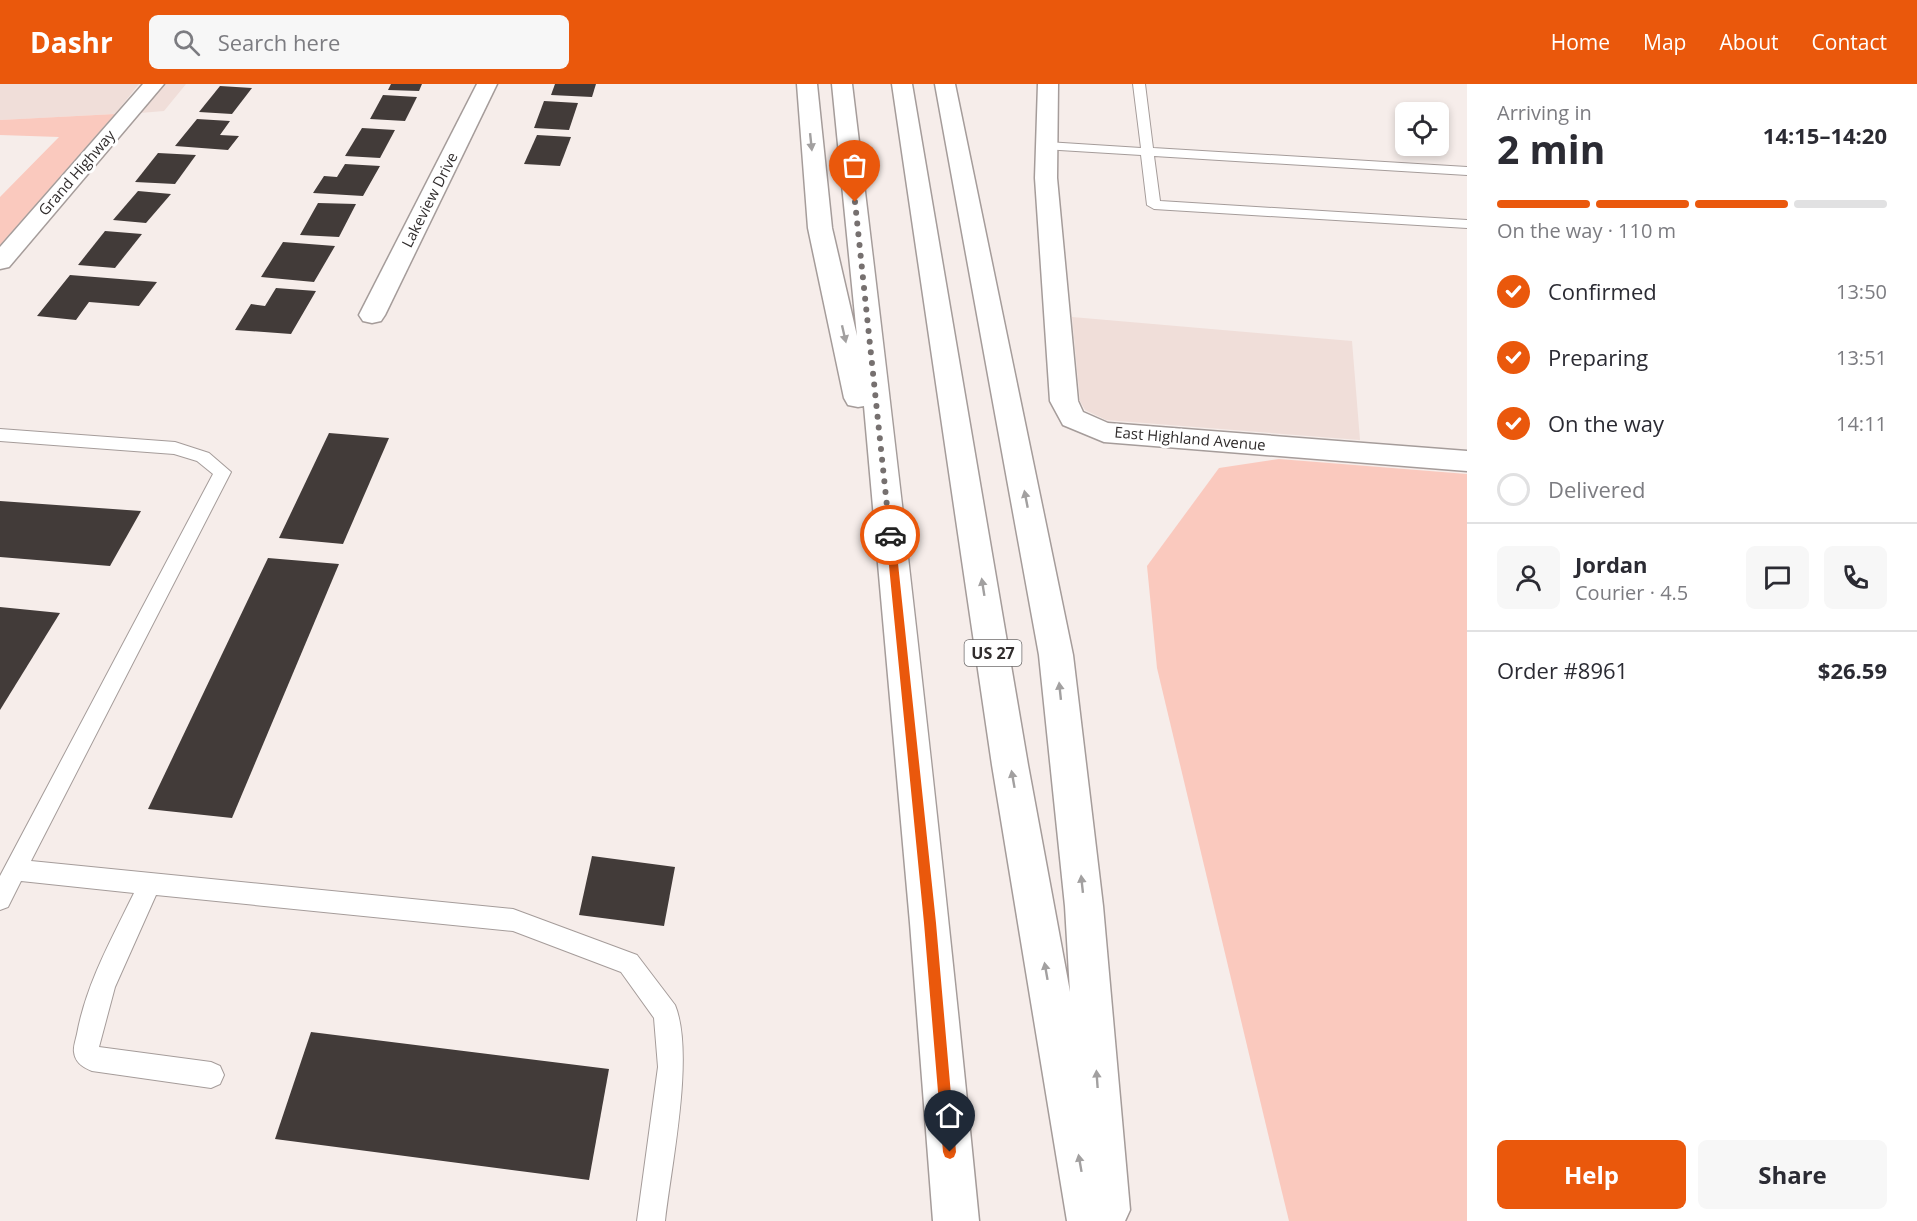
<!DOCTYPE html>
<html lang="en">
<head>
<meta charset="utf-8">
<style>
	:root { --surface:#fff; --page:#f7f7f7; --text:#2b2b33; --muted:#7c7c81; --line:#e1e1e2; --accent:#ea580c }
	body { margin:0; font-family:"Open Sans",sans-serif; background:var(--page); color:var(--text); height:100vh; display:flex; flex-direction:column; font-size:22px; white-space:nowrap }
	* { box-sizing:border-box; margin:0 }
	p { font-size:20px; color:var(--muted) }
	.icon { flex:none; width:33px; height:33px; fill:none; stroke:currentColor; stroke-width:2; stroke-linecap:round; stroke-linejoin:round }
	.map { position:relative; flex:1; overflow:hidden }
	.panel { display:flex; flex-direction:column; background:var(--surface); width:450px }
	.panel>* { flex:none }
	.buttons { position:absolute; left:1395px; top:18px; display:grid; gap:12px }
	.buttons a { display:grid; place-items:center; width:54px; height:54px; border-radius:9px; background:var(--surface); box-shadow:0 3px 9px #0003; font-size:30px }
	.pin { position:absolute; display:grid; place-items:center; width:51px; height:51px; color:#fff; margin:-62px -26px; border-radius:50% 50% 50% 0; rotate:-45deg; box-shadow:0 0 6px #0007 }
	.pin .icon { rotate:45deg }
	.courier { position:absolute; display:grid; place-items:center; width:60px; height:60px; margin:-30px; border:4px solid #ea580c; border-radius:50%; background:#fff; color:#222; box-shadow:0 2px 8px #0007 }
	.headline em { font-style:normal; font-weight:700 }
	.headline div { display:flex; flex-direction:column-reverse }
	.headline { display:flex; align-items:center; justify-content:space-between; height:102px; padding:0 30px }
	h1 { font-size:39px; font-weight:700; line-height:45px }
	.bar { display:grid; grid-template-columns:repeat(4,1fr); gap:9px 6px; align-content:center; height:72px; padding:0 30px }
	.bar i { height:8px; border-radius:4px; background:var(--line) }
	.bar .selected { background:var(--accent) }
	.bar p { grid-column:span 4 }
	.line { display:flex; align-items:center; gap:15px; padding:0 30px; border-top:2px solid var(--line) }
	.line div { flex:1 }
	.round { display:grid; place-items:center; flex:none; width:63px; height:63px; border-radius:9px; background:var(--page) }
	ol { padding:0 30px; list-style:none }
	li { display:flex; align-items:center; gap:18px; height:66px }
	li p { margin-inline-start:auto }
	li .icon { padding:6px; border-radius:50%; background:var(--accent); color:#fff; stroke-width:4 }
	li:last-child { color:var(--muted) }
	li i { width:33px; height:33px; border:3px solid var(--line); border-radius:50% }
	.button { display:flex; gap:12px; margin-top:auto; padding:12px 30px }
	.button a { flex:1; height:69px; border-radius:9px; background:var(--accent); color:#fff; font-size:24px; font-weight:700; line-height:69px; text-align:center }
	.button a+a { background:var(--page); color:var(--text) }
	header { display:flex; align-items:center; gap:36px; box-sizing:border-box; height:84px; padding:0 30px; background:var(--accent); color:#fff }
	header strong { font-size:28px }
	nav { display:flex; gap:33px; margin-inline-start:auto; font-size:21px }
	.search { width:420px; height:54px; background:var(--page); display:flex; align-items:center; gap:15px; box-sizing:border-box; padding:0 21px; border-radius:9px; color:var(--muted); font-size:22px }
	main { display:flex; flex:1; min-height:0 }
	.map>svg:first-child { display:block }
	.built { fill:#f0ded9 }
	.green { fill:#fac9be }
	.building { fill:#423b39 }
	.lines { fill:none; stroke-linecap:round; stroke-linejoin:round }
	.service-casing { stroke:#a59c9a; stroke-width:2 }
	.minor-casing { stroke:#a59c9a; stroke-width:3 }
	.tertiary-casing { stroke:#a59c9a; stroke-width:3 }
	.trunk-casing { stroke:#a59c9a; stroke-width:3 }
	.service { fill:#fff; fill-rule:evenodd }
	.minor { fill:#fff; fill-rule:evenodd }
	.tertiary { fill:#fff; fill-rule:evenodd }
	.trunk { fill:#fff; fill-rule:evenodd }
	.oneway { fill:#a2a0a0 }
	.route { fill:#ea580c }
	.done { stroke:#76706f; stroke-width:6; stroke-dasharray:0 10.8 }
	.labels { text-anchor:middle; stroke-width:6; stroke-linejoin:round; paint-order:stroke }
	.far-street-label { font-size:15px; fill:#312d2d; stroke:#fff }
	.shield { fill:#fff; stroke:#6f6c6c; stroke-width:1.5 }
	.shield-label { font-size:16px; font-weight:bold; fill:#312d2d }
</style>
</head>
<body>
<header>
<strong>Dashr</strong>
<div class="search"><svg class="icon" aria-label="search" viewBox="0 0 24 24"><circle cx="10" cy="10" r="6"/><path d="M15 15l6 6"/></svg>Search here</div>
<nav><a>Home</a><a>Map</a><a>About</a><a>Contact</a></nav>
</header>
<main>
<div class="map">
<svg width="1467" height="1137" viewBox="0 0 1467 1137">
	<rect width="100%" height="100%" fill="#f6edea"/>
	<g class="built">
		<path d="M 0,0 L 139,0 L 115,30 L 0,36 Z"/>
		<path d="M 163,0 L 186,0 L 164,27 L 140,29 Z"/>
		<path d="M 1072,233 L 1352,257 L 1360,356 L 1106,336 L 1085,326 L 1080,317 Z"/>
	</g>
	<g class="green">
		<path d="M 115,30 L 114,31 L 0,161 L 0,113 L 59,53 L 0,51 L 0,36 Z"/>
		<path d="M 1279,375 L 1467,390 L 1467,1137 L 1289,1137 L 1280,1100 L 1157,584 L 1147,482 L 1219,384 Z"/>
	</g>
	<g class="building">
		<path d="M 391,0 L 422,0 L 419,7 L 388,6 Z"/>
		<path d="M 555,0 L 596,0 L 592,13 L 551,11 Z"/>
		<path d="M 220,2 L 252,4 L 232,30 L 199,28 Z"/>
		<path d="M 383,11 L 417,13 L 405,37 L 370,35 Z"/>
		<path d="M 544,17 L 578,19 L 569,46 L 534,44 Z"/>
		<path d="M 197,35 L 230,37 L 220,51 L 239,52 L 228,66 L 175,62 Z"/>
		<path d="M 362,44 L 395,46 L 380,74 L 345,72 Z"/>
		<path d="M 537,51 L 571,53 L 560,82 L 524,80 Z"/>
		<path d="M 158,69 L 196,71 L 175,100 L 135,98 Z"/>
		<path d="M 345,80 L 380,82 L 363,112 L 313,109 L 324,92 L 337,93 Z"/>
		<path d="M 138,107 L 171,110 L 146,139 L 113,136 Z"/>
		<path d="M 318,119 L 356,120 L 339,153 L 300,151 Z"/>
		<path d="M 105,147 L 142,150 L 115,184 L 78,181 Z"/>
		<path d="M 283,158 L 335,162 L 314,198 L 261,193 Z"/>
		<path d="M 70,191 L 157,198 L 139,222 L 89,218 L 76,236 L 37,232 Z"/>
		<path d="M 276,204 L 316,207 L 291,250 L 235,246 L 251,220 L 265,222 Z"/>
		<path d="M 329,349 L 389,354 L 343,460 L 279,454 Z"/>
		<path d="M 0,417 L 141,427 L 110,482 L 0,473 Z"/>
		<path d="M 268,474 L 339,480 L 232,734 L 148,725 Z"/>
		<path d="M 0,523 L 60,529 L 0,626 Z"/>
		<path d="M 592,772 L 675,783 L 664,842 L 579,831 Z"/>
		<path d="M 311,948 L 609,985 L 589,1096 L 275,1055 Z"/>
	</g>
	<g class="lines">
		<g class="service-casing">
			<g id="service">
				<path d="M 1133,0 L 1145,0 L 1153,64 L 1467,83 L 1467,91 L 1154,72 L 1160,117 L 1467,136 L 1467,144 L 1154,125 L 1147,121 L 1141,71 L 1043,65 L 1041,62 L 1043,59 L 1047,58 L 1141,64 Z"/>
				<path d="M 0,345 L 175,358 L 209,369 L 231,388 L 31,777 L 513,825 L 637,871 L 675,921 C 695,970 671,1082 665,1137 L 637,1137 L 658,983 L 654,934 L 621,888 L 513,847 L 156,811 L 115,903 L 99,963 L 211,978 L 220,982 L 224,991 L 220,1000 L 211,1004 L 92,987 C 84,984 75,979 74,968 C 73,963 76,955 77,950 C 86,900 112,854 134,809 L 21,797 L 8,823 L 0,826 L 0,792 L 213,390 L 197,377 L 174,370 L 0,357 Z"/>
			</g>
		</g>
		<g class="minor-casing">
			<g id="minor">
				<path d="M 477,0 L 497,0 L 385,231 L 381,237 L 372,239 L 363,237 L 359,231 Z"/>
				<path d="M 1038,0 L 1058,0 L 1057,94 L 1078,317 L 1083,328 L 1108,339 L 1467,367 L 1467,387 L 1104,358 L 1063,341 L 1050,317 L 1035,94 Z"/>
			</g>
		</g>
		<g class="tertiary-casing">
			<path id="tertiary" d="M 143,0 L 164,0 L 9,183 L 0,185 L 0,163 Z"/>
		</g>
		<g class="trunk-casing">
			<g id="trunk">
				<path d="M 797,0 L 817,0 L 832,144 L 857,252 L 832,0 L 852,0 C 898,379 942,757 979,1137 L 933,1137 L 910,839 L 864,322 L 858,323 L 848,321 L 844,314 L 808,144 Z"/>
				<path d="M 892,0 L 912,0 L 1028,681 L 1070,908 L 1065,822 L 1039,571 L 935,0 L 955,0 L 1073,571 L 1103,822 L 1130,1126 L 1125,1137 L 1067,1137 L 992,681 Z"/>
			</g>
		</g>
		<use href="#service" class="service"/>
		<use href="#minor" class="minor"/>
		<use href="#tertiary" class="tertiary"/>
		<use href="#trunk" class="trunk"/>
	</g>
	<defs><path id="oneway-solid" d="M-6-.8H1V-3.2L6.5 0L1 3.2V.8H-6Z" transform="scale(1.5)"/></defs>
	<g class="oneway">
		<use href="#oneway-solid" transform="translate(811 58) rotate(84)"/>
		<use href="#oneway-solid" transform="translate(844 250) rotate(77)"/>
		<use href="#oneway-solid" transform="translate(1026 415) rotate(-101)"/>
		<use href="#oneway-solid" transform="translate(983 503) rotate(-99)"/>
		<use href="#oneway-solid" transform="translate(1060 607) rotate(-96)"/>
		<use href="#oneway-solid" transform="translate(1013 695) rotate(-100)"/>
		<use href="#oneway-solid" transform="translate(1082 800) rotate(-96)"/>
		<use href="#oneway-solid" transform="translate(1046 887) rotate(-100)"/>
		<use href="#oneway-solid" transform="translate(1097 995) rotate(-94)"/>
		<use href="#oneway-solid" transform="translate(1080 1079) rotate(-100)"/>
	</g>
	<path class="route" d="M 890,447 L 895,451 L 936,839 L 956,1068 L 954,1073 L 950,1075 L 945,1073 L 943,1068 L 924,839 L 886,451 Z"/>
	<g class="lines">
		<path class="done" d="M 855,118 L 890,451"/>
	</g>
	<g class="labels">
		<g class="far-street-label">
			<text transform="translate(77 89) rotate(-49)" y="5">Grand Highway</text>
			<text transform="translate(430 116) rotate(-63)" y="5">Lakeview Drive</text>
			<text transform="translate(1190 355) rotate(5)" y="5">East Highland Avenue</text>
		</g>
		<rect class="shield" x="964.5" y="556" width="57" height="26" rx="4.5"/>
		<g class="shield-label">
			<text x="993" y="575">US 27</text>
		</g>
	</g>
</svg>
<div class="buttons">
<a><svg class="icon" aria-label="locate" viewBox="0 0 24 24"><circle cx="12" cy="12" r="6"/><path d="M12 2v4M12 18v4M2 12h4M18 12h4"/></svg></a>
</div>
<div class="pin" style="left:855px;top:118px;background:#ea580c"><svg class="icon" aria-label="bag" viewBox="0 0 24 24"><path d="M5 8h14l-1 12H6zM9 8a3 3 0 0 1 6 0"/></svg></div>
<div class="pin" style="left:950px;top:1068px;background:#1f2937"><svg class="icon" aria-label="home" viewBox="0 0 24 24"><path d="M3 11l9-7 9 7M6 9v11h12V9"/></svg></div>
<div class="courier" style="left:890px;top:451px"><svg class="icon" aria-label="car" viewBox="0 0 24 24"><path d="M5 17H2v-5l4-1 3-4h7l3 4 3 1v5h-3M9 17h6M6 11h13"/><circle cx="7" cy="17" r="2"/><circle cx="17" cy="17" r="2"/></svg></div>
</div>
<section class="panel">
<div class="headline"><div><h1>2 min</h1><p>Arriving in</p></div><em>14:15–14:20</em></div>
<div class="bar"><i class="selected"></i><i class="selected"></i><i class="selected"></i><i></i><p>On the way · 110 m</p></div>
<ol>
<li><svg class="icon" aria-label="check" viewBox="0 0 24 24"><path d="M5 12l5 5 9-10"/></svg>Confirmed<p>13:50</p></li>
<li><svg class="icon" aria-label="check" viewBox="0 0 24 24"><path d="M5 12l5 5 9-10"/></svg>Preparing<p>13:51</p></li>
<li><svg class="icon" aria-label="check" viewBox="0 0 24 24"><path d="M5 12l5 5 9-10"/></svg>On the way<p>14:11</p></li>
<li><i></i>Delivered</li>
</ol>
<div class="line" style="height:108px"><a class="round"><svg class="icon" aria-label="person" viewBox="0 0 24 24"><circle cx="12" cy="8" r="4"/><path d="M4 21q1-7 8-7t8 7"/></svg></a><div><b>Jordan</b><p>Courier · 4.5</p></div><a class="round"><svg class="icon" aria-label="chat" viewBox="0 0 24 24"><path d="M4 5h16v11H9l-5 4z"/></svg></a><a class="round"><svg class="icon" aria-label="phone" viewBox="0 0 24 24"><path d="M5 4h4l2 5-3 2q2 4 5 5l2-3 5 2v4C11 20 4 13 5 4z"/></svg></a></div>
<div class="line" style="height:78px"><div>Order #8961</div><b>$26.59</b></div>
<div class="button"><a>Help</a><a>Share</a></div>
</section>
</main>
</body>
</html>
